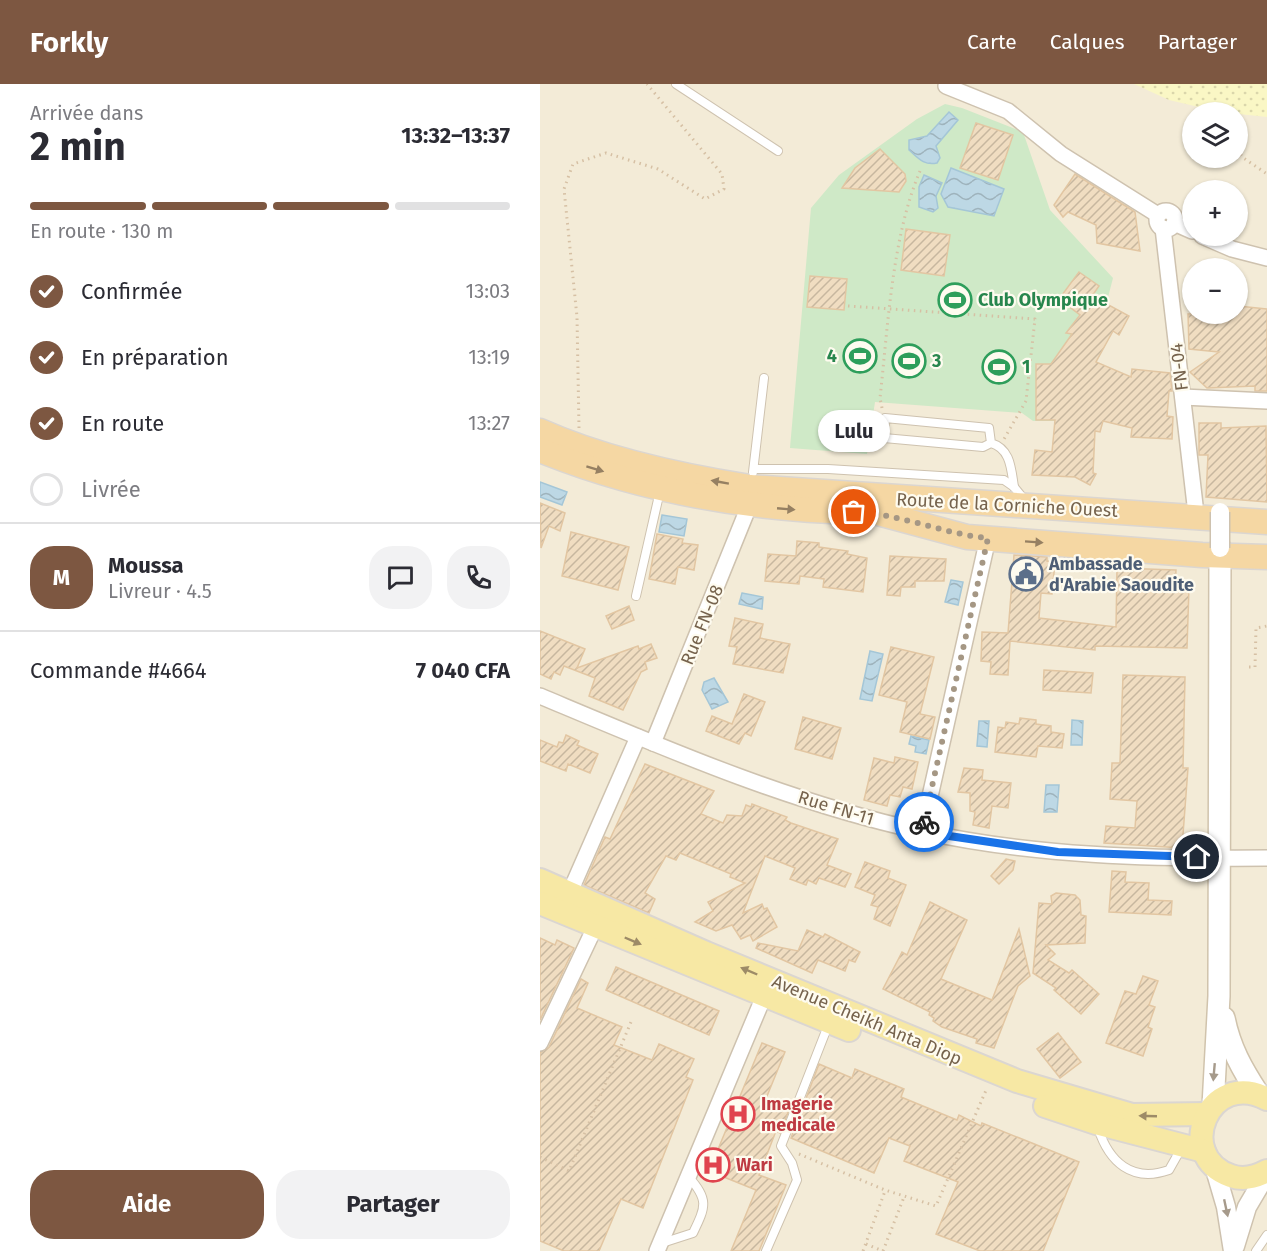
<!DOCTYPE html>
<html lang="fr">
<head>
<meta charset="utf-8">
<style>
	:root { --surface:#fff; --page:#f2f2f3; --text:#2b2b33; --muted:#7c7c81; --line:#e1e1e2; --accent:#7d5741 }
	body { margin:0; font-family:"Fira Sans",sans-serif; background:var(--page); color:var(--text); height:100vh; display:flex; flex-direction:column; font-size:22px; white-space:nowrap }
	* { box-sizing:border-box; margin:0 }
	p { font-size:20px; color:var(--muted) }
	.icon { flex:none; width:33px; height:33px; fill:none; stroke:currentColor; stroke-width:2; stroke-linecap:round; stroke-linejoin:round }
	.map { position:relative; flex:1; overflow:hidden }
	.side { display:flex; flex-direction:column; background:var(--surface); width:540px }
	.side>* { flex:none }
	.fabs { position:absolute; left:642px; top:18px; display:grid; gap:12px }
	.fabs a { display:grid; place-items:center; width:66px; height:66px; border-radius:50%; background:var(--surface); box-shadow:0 2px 4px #0004; font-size:30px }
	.pin { position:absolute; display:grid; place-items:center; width:51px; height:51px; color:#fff; margin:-26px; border:3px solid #fff; border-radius:50%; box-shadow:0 2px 6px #0007 }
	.courier { position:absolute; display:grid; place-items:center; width:60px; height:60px; margin:-30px; border:4px solid #1a73e8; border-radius:50%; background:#fff; color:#222; box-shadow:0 2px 8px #0007 }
	.bubble { position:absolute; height:42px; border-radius:21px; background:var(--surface); box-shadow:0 2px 4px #0004; font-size:20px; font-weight:700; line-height:42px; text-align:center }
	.summary em { font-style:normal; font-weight:700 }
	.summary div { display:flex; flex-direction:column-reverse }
	.summary { display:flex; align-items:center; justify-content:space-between; height:102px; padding:0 30px }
	h1 { font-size:39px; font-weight:700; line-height:45px }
	.bar { display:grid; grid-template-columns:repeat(4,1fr); gap:9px 6px; align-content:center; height:72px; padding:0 30px }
	.bar i { height:8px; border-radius:4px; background:var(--line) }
	.bar .active { background:var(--accent) }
	.bar p { grid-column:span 4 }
	.line { display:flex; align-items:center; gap:15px; padding:0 30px; border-top:2px solid var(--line) }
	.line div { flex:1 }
	.round { display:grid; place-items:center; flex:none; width:63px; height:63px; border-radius:24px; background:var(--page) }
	ol { padding:0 30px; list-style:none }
	li { display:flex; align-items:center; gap:18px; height:66px }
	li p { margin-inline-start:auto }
	li .icon { padding:6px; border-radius:50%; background:var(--accent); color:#fff; stroke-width:4 }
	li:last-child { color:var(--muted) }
	li i { width:33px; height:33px; border:3px solid var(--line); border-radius:50% }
	.primary-button { display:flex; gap:12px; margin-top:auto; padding:12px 30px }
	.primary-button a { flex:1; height:69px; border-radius:24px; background:var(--accent); color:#fff; font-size:24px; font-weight:700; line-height:69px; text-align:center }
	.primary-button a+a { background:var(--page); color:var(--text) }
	header { display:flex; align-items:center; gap:36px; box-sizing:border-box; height:84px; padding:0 30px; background:var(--accent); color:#fff }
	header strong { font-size:28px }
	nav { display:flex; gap:33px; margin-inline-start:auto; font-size:21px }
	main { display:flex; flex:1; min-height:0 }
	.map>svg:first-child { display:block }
	.residential { fill:#f3ebd7; fill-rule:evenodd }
	.sand { fill:url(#sand-dots) }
	.garden { fill:#cfe9c7 }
	.water { fill:url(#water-waves); stroke:#a4c6d7; stroke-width:1.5 }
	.building { fill:url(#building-hatch); stroke:#e2c6a2; stroke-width:1.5 }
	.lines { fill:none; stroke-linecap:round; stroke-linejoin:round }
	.service-casing { stroke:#cec2af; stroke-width:10 }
	.minor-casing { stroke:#cec2af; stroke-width:18 }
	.tertiary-casing { stroke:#cec2af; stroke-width:21 }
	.secondary-casing { stroke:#d0c3ac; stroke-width:24 }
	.primary-casing { stroke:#dbd6d1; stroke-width:26 }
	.trunk-casing { stroke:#dbd6d1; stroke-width:27 }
	.path { stroke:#d6c0a4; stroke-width:3; stroke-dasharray:1.5 4.5; stroke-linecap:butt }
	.service { stroke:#fff; stroke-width:8 }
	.minor { stroke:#fff; stroke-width:15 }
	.tertiary { stroke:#fff; stroke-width:18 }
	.secondary { stroke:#fff; stroke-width:21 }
	.primary { stroke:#f7e8a4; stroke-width:22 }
	.trunk { stroke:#f5d7a3; stroke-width:24 }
	.tertiary-bridge-casing { stroke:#cec2af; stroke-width:21; stroke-linecap:butt }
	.tertiary-bridge { stroke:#fff; stroke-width:18 }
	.oneway { fill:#968062 }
	.oneway2 { fill:#9d8b67 }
	.oneway3 { fill:#a69a8b }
	.done { stroke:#a59784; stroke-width:6; stroke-dasharray:0 10.8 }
	.route { stroke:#1a73e8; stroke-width:8 }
	.labels { text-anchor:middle; stroke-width:4.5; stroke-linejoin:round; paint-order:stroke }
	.leisure-label { font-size:18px; font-weight:bold; fill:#27864d; stroke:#fefbef; text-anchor:start }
	.street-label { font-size:18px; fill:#76634d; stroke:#fefbef }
	.service-label { font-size:18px; font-weight:bold; fill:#4e5e75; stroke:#fefbef; text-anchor:start }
	.health-label { font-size:18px; font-weight:bold; fill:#be3a42; stroke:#fefbef; text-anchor:start }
</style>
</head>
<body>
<header>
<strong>Forkly</strong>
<nav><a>Carte</a><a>Calques</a><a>Partager</a></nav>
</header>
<main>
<section class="side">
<div class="summary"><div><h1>2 min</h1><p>Arrivée dans</p></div><em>13:32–13:37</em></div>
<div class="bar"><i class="active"></i><i class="active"></i><i class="active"></i><i></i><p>En route · 130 m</p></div>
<ol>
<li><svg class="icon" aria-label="check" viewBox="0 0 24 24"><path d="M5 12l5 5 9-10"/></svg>Confirmée<p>13:03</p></li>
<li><svg class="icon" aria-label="check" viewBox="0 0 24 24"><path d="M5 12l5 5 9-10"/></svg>En préparation<p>13:19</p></li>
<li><svg class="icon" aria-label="check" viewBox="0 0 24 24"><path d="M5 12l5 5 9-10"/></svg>En route<p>13:27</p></li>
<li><i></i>Livrée</li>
</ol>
<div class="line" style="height:108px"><b class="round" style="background:var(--accent);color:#fff">M</b><div><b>Moussa</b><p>Livreur · 4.5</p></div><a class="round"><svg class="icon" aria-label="chat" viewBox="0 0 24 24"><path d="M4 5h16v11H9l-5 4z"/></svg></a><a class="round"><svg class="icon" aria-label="phone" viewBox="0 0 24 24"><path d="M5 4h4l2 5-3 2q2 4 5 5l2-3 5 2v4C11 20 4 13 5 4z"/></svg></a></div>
<div class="line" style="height:78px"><div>Commande #4664</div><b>7 040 CFA</b></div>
<div class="primary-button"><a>Aide</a><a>Partager</a></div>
</section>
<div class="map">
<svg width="727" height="1167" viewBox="0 0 727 1167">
	<defs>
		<pattern id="sand-dots" width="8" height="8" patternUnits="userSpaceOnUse" patternTransform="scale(1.5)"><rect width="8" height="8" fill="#faf7c5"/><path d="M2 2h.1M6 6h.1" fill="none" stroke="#dad6ab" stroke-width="1.8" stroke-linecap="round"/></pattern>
		<pattern id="water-waves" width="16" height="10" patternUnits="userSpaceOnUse" patternTransform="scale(1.5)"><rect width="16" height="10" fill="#bdd8e5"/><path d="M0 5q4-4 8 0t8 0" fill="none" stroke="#9eb3bc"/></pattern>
		<pattern id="building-hatch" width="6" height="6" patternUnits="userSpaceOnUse" patternTransform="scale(1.5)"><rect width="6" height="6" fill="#f0ddc1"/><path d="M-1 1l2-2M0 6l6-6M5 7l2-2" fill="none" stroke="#c7b79f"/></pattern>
	</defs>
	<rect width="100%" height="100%" fill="#fcf8e9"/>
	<path class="residential" d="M 0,0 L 727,0 L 727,1167 L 0,1167 ZM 652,28 L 698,28 L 698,74 L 652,74 ZM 652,106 L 698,106 L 698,152 L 652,152 ZM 652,184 L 698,184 L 698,230 L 652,230 Z"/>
	<path class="sand" d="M 594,0 L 727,0 L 727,33 L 680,28 L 629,16 Z"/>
	<path class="garden" d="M 405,20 L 422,24 L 483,48 L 510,126 L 573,194 L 536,337 L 493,337 L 482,329 L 335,318 L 327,370 L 250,364 L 271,124 L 299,91 L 377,35 Z"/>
	<g class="water">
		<path d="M 409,28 L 418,36 L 396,62 L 400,74 L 397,79 C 384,82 378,74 369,66 L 369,56 L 387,52 Z"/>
		<path d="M 411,84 L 464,105 L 454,132 L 408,123 L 401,110 Z"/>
		<path d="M 384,91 L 402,99 L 396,112 L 398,124 L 393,128 L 379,123 L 379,103 Z"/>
		<path d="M 0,398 L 27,408 L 22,421 L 0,413 Z"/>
		<path d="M 122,431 L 147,435 L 144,452 L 119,448 Z"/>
		<path d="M 411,496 L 423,498 L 418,521 L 405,518 Z"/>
		<path d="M 202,509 L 223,513 L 222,525 L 199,520 Z"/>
		<path d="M 330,567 L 343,570 L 332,617 L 320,615 Z"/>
		<path d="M 174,594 L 188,618 L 172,625 L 162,606 L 164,598 Z"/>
		<path d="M 532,636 L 543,637 L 542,661 L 531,661 Z"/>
		<path d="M 439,637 L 449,637 L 447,663 L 437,662 Z"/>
		<path d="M 371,652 L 389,656 L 386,670 L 375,668 L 376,662 L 369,660 Z"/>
		<path d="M 506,701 L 519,701 L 517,728 L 504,728 Z"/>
	</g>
	<g class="building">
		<path d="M 436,39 L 473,51 L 458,96 L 420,84 Z"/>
		<path d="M 340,65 L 365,90 L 366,97 L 359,108 L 302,104 L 315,84 Z"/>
		<path d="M 535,90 L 595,128 L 600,167 L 557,159 L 556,141 L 528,128 L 523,133 L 514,121 Z"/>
		<path d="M 366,145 L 410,151 L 404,192 L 361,186 Z"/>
		<path d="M 539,188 L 559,202 L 552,212 L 589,232 L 579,251 L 573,247 L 556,278 L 591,293 L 592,285 L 630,289 L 632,307 L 629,307 L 627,332 L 633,333 L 632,355 L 591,353 L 592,344 L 563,337 L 560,348 L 555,347 L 553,389 L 556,390 L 550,401 L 535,393 L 492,391 L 495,366 L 512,368 L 515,336 L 496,336 L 496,280 L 511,280 L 532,250 L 526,249 L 540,231 L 519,215 Z"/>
		<path d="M 270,192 L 307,195 L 304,226 L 267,223 Z"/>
		<path d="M 698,222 L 727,225 L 727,307 L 715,307 L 715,302 L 667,304 L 650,288 L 679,268 L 649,265 L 648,230 L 698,230 Z"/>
		<path d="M 659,339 L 681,339 L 681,344 L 726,342 L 727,418 L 666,413 L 668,371 L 659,371 Z"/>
		<path d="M 0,419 L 25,429 L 20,447 L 9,442 L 1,464 Z"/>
		<path d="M 31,448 L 89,463 L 78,506 L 22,492 Z"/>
		<path d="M 117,450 L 143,455 L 142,459 L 158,461 L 154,486 L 138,483 L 135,500 L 109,495 Z"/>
		<path d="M 257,457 L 279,459 L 279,463 L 308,467 L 307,470 L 327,474 L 323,508 L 283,503 L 284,495 L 260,492 L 259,500 L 225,497 L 228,470 L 256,472 Z"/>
		<path d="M 474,471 L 507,473 L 507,477 L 515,478 L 512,510 L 501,509 L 499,534 L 576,543 L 577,484 L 636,486 L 635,504 L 649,504 L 647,564 L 555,562 L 555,566 L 470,557 L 468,591 L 450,590 L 451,578 L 441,577 L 442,548 L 468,549 Z"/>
		<path d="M 350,472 L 406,475 L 404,497 L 375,497 L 375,503 L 361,503 L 360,512 L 347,511 Z"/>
		<path d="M 89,522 L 94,536 L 72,545 L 66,532 Z"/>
		<path d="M 195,534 L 223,540 L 220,554 L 250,560 L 243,589 L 193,580 L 197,563 L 189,562 Z"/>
		<path d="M 0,547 L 45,565 L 37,584 L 98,562 L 99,565 L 111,560 L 117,574 L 105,578 L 107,585 L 101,588 L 83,626 L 49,612 L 55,594 L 24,582 L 20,591 L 14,588 L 11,595 L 0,590 Z"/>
		<path d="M 351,563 L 394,573 L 380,630 L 395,633 L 390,655 L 360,648 L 367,618 L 339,611 Z"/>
		<path d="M 504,586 L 553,589 L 551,609 L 503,606 Z"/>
		<path d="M 583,591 L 645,593 L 643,684 L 648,684 L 642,764 L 564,759 L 566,742 L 595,744 L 597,717 L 570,715 L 572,679 L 580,679 Z"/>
		<path d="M 204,610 L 225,618 L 211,652 L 205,649 L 199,660 L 166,647 L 172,632 L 192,640 Z"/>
		<path d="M 263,633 L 301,644 L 292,675 L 255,665 Z"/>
		<path d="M 480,634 L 496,636 L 496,640 L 511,642 L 511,648 L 524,650 L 522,664 L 498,662 L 496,673 L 455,668 L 458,643 L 465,644 L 466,638 L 479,640 Z"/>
		<path d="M 26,651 L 39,657 L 37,661 L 58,670 L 50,689 L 28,680 L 26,687 L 0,677 L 0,656 L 17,663 L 19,658 L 23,659 Z"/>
		<path d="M 355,673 L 378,678 L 372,705 L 363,703 L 360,713 L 350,711 L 347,722 L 324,716 L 334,674 L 354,679 Z"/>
		<path d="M 105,680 L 174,707 L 161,730 L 183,739 L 187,731 L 202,732 L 206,721 L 211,723 L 212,720 L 247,733 L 245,736 L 251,739 L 298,755 L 287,781 L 311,790 L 305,803 L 279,794 L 276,800 L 268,796 L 266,801 L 250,795 L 255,784 L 225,772 L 203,829 L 222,820 L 224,825 L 227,824 L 237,843 L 213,857 L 210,851 L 201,855 L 192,841 L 176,847 L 155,838 L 173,827 L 168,818 L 205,799 L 190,793 L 191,790 L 140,769 L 136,776 L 126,772 L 105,809 L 115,815 L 109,829 L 44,801 L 65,753 L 70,755 Z"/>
		<path d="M 424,684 L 443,686 L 442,696 L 471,699 L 468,724 L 452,722 L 449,744 L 433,741 L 435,728 L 430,727 L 430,709 L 418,708 Z"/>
		<path d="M 466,775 L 475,777 L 473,786 L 459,800 L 451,792 Z"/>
		<path d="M 325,778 L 350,787 L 348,794 L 366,801 L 350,842 L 334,835 L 338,823 L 331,821 L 335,811 L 315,803 Z"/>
		<path d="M 572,787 L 586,788 L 585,798 L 609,799 L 608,816 L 632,817 L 631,831 L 569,828 Z"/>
		<path d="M 516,809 L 535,811 L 540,816 L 541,831 L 546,832 L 545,859 L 506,861 L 515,870 L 508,876 L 529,889 L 532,886 L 559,910 L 541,930 L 514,906 L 516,904 L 493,889 L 499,819 L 512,820 L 511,812 Z"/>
		<path d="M 390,818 L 427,836 L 401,895 L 452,916 L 479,845 L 490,892 L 478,902 L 454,964 L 436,959 L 437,955 L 402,943 L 393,937 L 394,934 L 389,931 L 390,928 L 343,905 L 362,868 L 367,871 Z"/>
		<path d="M 267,846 L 283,853 L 285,850 L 320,868 L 315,878 L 309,876 L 305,887 L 278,876 L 272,889 L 216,864 L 218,859 L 258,867 Z"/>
		<path d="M 0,854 L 15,861 L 17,856 L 34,864 L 0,936 Z"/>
		<path d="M 76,883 L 179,927 L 169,951 L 66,906 Z"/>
		<path d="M 603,892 L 618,897 L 609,921 L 615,923 L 608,943 L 612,945 L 603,972 L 566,959 L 585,907 L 596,910 Z"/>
		<path d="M 41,895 L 48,899 L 37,924 L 82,943 L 74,961 L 112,976 L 119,960 L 154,975 L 146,993 L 153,996 L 103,1124 L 81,1115 L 59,1167 L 24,1167 L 0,1157 L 0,969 L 9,963 Z"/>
		<path d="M 518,949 L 541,978 L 520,994 L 497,965 Z"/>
		<path d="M 222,959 L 245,968 L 225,1017 L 249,1026 L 240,1049 L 236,1047 L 219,1091 L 246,1101 L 219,1167 L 191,1167 L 216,1106 L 169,1087 Z"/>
		<path d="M 279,980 L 312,994 L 315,985 L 364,1005 L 361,1013 L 417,1036 L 419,1031 L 441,1042 L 442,1039 L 539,1078 L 503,1167 L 440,1167 L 396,1150 L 418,1098 L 364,1077 L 370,1062 L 349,1054 L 334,1089 L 251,1054 Z"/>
	</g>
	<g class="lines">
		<g class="service-casing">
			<g id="service">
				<path d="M 136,0 L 238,67"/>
				<path d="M 451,359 L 443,363 L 344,354 L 345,334 L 449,344 L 451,359 C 471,365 471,385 474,403"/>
				<path d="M 214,385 L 288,385 L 464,396 L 474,403 L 483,414"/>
				<path d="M 213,388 L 224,294"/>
				<path d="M 96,512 L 120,407"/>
				<path d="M 558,1044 C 569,1078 592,1099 629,1086 L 642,1063"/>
				<path d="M 122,1159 L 153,1149 C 166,1122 169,1116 148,1092"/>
				<path d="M 226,1167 L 257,1096 L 252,1079 L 241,1062 L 289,939"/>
				<path d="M 716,1167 L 727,1151"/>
			</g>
		</g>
		<g class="minor-casing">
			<g id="minor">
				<path d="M 406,2 L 468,27 L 521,70 L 618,131"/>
				<circle cx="626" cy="136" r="9"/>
				<path d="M 634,139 L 652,147"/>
				<path d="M 623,144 L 655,421"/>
				<path d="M 662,152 L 692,165 L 727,174"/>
				<path d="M 643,313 L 727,317"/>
				<path d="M 0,612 C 124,664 248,718 380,747 C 491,772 613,775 727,774"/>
				<path d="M 113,659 L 209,422"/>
				<path d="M 382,748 L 448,454"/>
				<path d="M 30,808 L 98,653"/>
				<path d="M 0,959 L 56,841"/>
				<path d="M 117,1167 L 224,912"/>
			</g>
		</g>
		<g class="tertiary-casing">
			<g id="tertiary">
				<path d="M 674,1082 L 686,1123 L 693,1167"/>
				<path d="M 695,1162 L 707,1123 L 727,1089"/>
			</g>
		</g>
		<g class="secondary-casing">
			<g id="secondary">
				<path d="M 684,934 C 690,964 702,985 719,1011"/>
				<path d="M 673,1022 L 679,912 L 680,464"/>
			</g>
		</g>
		<g class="primary-casing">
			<g id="primary">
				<path d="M 0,796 L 166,869 L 477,997 L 592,1031 L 667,1030"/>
				<path d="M 0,819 L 309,946"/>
				<path d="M 727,1015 C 669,984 633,1072 691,1092 C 703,1096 716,1093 727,1087"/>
				<path d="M 505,1022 L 556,1039 L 664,1067"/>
			</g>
		</g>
		<g class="trunk-casing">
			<g id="trunk">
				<path d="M 0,347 C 65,376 140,392 210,403 L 727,438"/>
				<path d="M 0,366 C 101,407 206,425 314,428"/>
				<path d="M 334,428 L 427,453 L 662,471 L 727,473"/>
			</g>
		</g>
		<g class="path">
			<path d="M 698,65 L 702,73 L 727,90"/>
			<path d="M 308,222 L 495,235 L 486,317 L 464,355"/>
			<path d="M 342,324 L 340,314 C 348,242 352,153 380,87"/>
			<path d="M 39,344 L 37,233 L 24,105 L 33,80 L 66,69 L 118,85 L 165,115 L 184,105 L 182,90 L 107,0"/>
			<path d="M 709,583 L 715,583 L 716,544 L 727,542"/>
			<path d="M 259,1070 L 345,1106 L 396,1122 L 447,1004"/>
			<path d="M 0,1073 L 29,1087 L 91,938"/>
			<path d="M 326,1160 L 343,1167"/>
			<path d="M 323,1167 L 345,1107"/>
			<path d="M 343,1167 L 364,1113"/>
		</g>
		<use href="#service" class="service"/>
		<use href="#minor" class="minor"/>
		<use href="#tertiary" class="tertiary"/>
		<use href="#secondary" class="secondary"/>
		<use href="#primary" class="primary"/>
		<use href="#trunk" class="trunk"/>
		<g class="tertiary-bridge-casing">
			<path id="tertiary-bridge" d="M 680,464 L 680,428"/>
		</g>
		<use href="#tertiary-bridge" class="tertiary-bridge"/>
	</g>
	<defs><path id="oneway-solid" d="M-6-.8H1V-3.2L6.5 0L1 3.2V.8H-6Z" transform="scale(1.5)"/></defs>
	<g class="oneway">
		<use href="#oneway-solid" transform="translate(55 385) rotate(17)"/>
		<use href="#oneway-solid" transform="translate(180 398) rotate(-170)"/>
		<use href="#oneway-solid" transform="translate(246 425) rotate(5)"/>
		<use href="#oneway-solid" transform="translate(494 458) rotate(4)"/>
	</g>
	<g class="oneway2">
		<use href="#oneway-solid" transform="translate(93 857) rotate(23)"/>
		<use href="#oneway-solid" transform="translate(209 887) rotate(-157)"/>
		<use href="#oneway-solid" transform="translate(608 1032) rotate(-178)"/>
	</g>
	<g class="oneway3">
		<use href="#oneway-solid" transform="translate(674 988) rotate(95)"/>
		<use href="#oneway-solid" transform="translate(686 1124) rotate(78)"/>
	</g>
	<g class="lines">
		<path class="done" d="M 314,428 C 359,429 402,450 448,454 L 384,738"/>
		<path class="route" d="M 384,738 L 382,748 L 518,768 L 657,773"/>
	</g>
	<defs>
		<g id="stadium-ring" transform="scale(1.725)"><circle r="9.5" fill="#fefbef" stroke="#2e9e5b" stroke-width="1.5"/><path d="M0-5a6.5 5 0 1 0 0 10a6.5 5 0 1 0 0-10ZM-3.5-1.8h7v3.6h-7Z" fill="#2e9e5b"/></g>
		<g id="civic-ring" transform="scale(1.725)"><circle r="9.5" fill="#fefbef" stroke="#5c6f8a" stroke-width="1.5"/><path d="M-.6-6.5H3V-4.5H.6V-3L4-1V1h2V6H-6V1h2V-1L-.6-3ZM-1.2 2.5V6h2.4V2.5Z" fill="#5c6f8a"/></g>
		<g id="hospital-ring" transform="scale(1.725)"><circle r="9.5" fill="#fefbef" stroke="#e0444e" stroke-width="1.5"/><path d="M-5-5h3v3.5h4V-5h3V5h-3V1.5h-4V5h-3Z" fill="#e0444e"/></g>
	</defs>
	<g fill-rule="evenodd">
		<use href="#stadium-ring" x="415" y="216"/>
		<use href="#stadium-ring" x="320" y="272"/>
		<use href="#stadium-ring" x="369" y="277"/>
		<use href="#stadium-ring" x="459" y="283"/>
		<use href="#civic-ring" x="486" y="490"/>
		<use href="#hospital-ring" x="198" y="1030"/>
		<use href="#hospital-ring" x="173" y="1081"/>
	</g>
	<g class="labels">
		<g class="leisure-label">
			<text x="438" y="222">Club Olympique</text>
			<text x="297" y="278" text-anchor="end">4</text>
			<text x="392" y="283">3</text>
			<text x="482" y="289">1</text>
		</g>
		<g class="street-label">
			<text transform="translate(639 283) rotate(-97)" y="6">FN-04</text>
			<text transform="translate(467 421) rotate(3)" y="6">Route de la Corniche Ouest</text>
			<text transform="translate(162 541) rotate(-68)" y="6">Rue FN-08</text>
			<text transform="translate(296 724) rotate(17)" y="6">Rue FN-11</text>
			<text transform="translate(327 936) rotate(23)" y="6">Avenue Cheikh Anta Diop</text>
		</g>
		<g class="service-label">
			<text x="509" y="486">Ambassade<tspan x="509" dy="21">d'Arabie Saoudite</tspan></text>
		</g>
		<g class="health-label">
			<text x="221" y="1026">Imagerie<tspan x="221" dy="21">medicale</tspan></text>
			<text x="196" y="1087">Wari</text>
		</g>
	</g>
</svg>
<div class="fabs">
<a><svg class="icon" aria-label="layers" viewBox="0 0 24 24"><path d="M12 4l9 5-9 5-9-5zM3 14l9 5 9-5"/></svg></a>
<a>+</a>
<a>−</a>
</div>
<div class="pin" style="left:314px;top:428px;background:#ea580c"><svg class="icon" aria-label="bag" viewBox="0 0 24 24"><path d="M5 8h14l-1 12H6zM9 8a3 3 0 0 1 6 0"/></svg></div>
<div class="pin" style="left:657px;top:773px;background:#1f2937"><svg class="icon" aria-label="home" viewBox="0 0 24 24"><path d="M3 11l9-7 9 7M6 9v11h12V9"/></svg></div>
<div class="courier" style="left:384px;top:738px"><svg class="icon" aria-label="bike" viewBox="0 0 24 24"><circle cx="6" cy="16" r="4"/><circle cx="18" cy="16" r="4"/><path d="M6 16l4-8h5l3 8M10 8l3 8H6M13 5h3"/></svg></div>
<div class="bubble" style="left:278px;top:326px;width:72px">Lulu</div>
</div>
</main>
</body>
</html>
